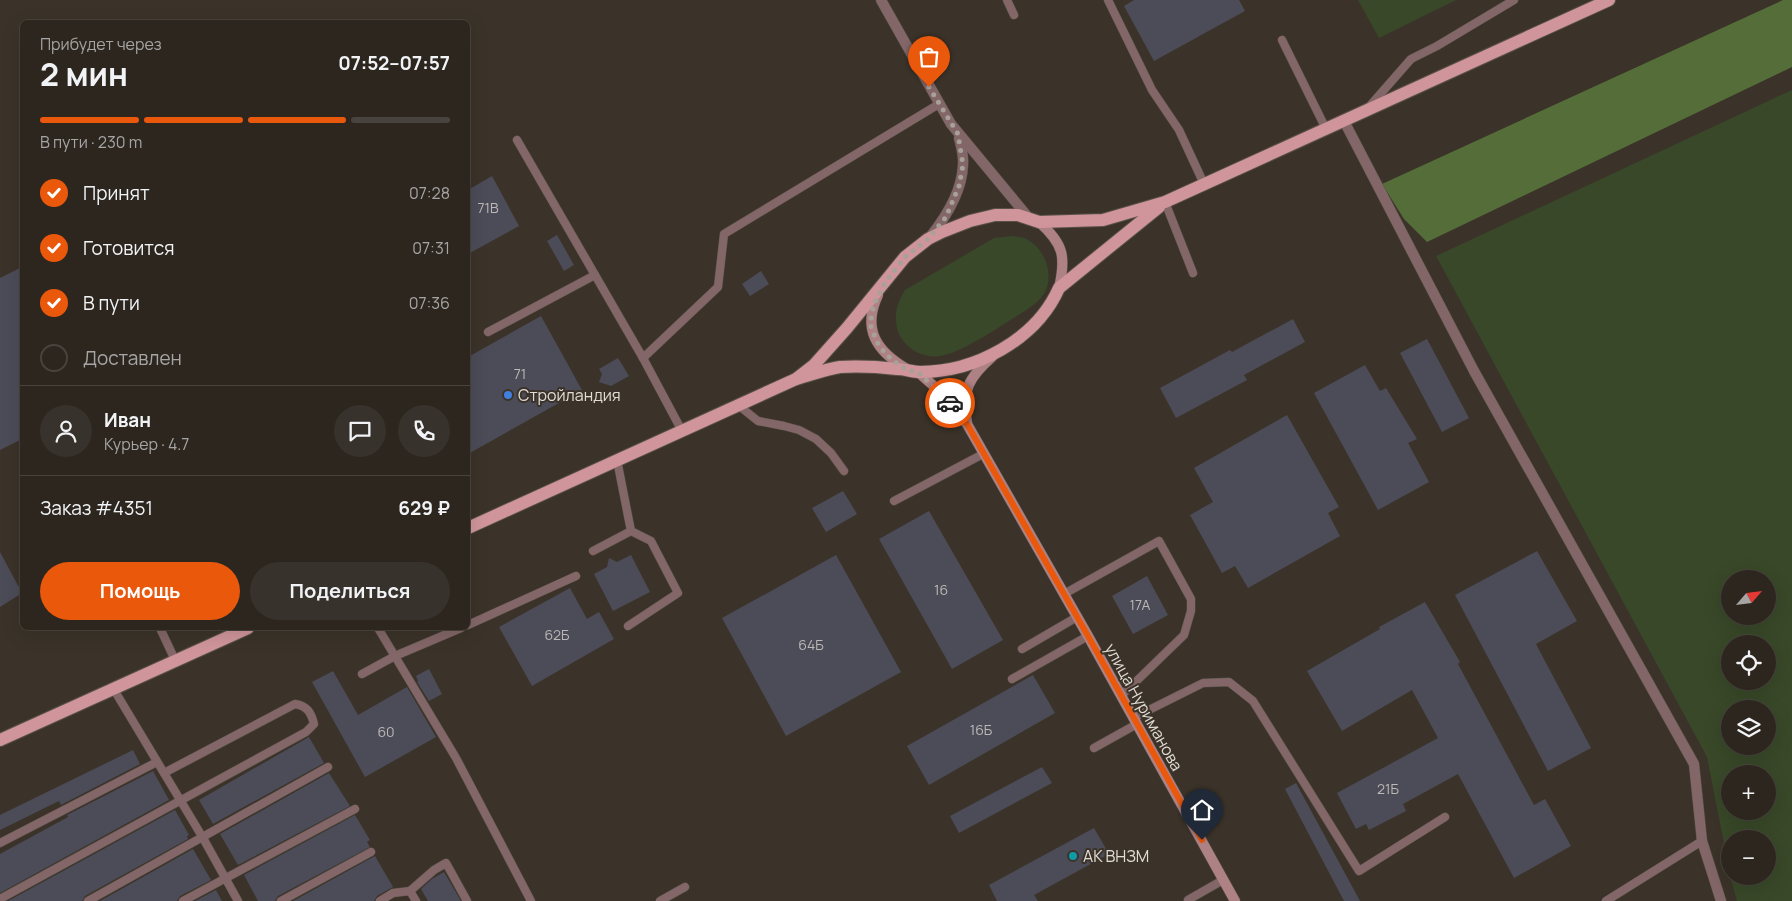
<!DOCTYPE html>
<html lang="ru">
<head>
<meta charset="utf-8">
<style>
	:root { --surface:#2c261f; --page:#38322c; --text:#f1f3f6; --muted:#a6a5a4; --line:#48433d; --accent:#ea580c }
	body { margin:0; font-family:Manrope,sans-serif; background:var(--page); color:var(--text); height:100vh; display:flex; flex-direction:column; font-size:19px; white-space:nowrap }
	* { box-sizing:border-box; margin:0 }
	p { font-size:16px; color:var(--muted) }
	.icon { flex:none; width:28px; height:28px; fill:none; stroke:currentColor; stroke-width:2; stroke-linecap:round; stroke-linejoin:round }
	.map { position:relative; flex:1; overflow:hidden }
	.sheet { position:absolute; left:20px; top:20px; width:450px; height:610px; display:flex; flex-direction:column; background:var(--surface); border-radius:8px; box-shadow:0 5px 20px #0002,0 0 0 1px var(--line) }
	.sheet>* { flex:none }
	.needle { width:32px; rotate:62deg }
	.controls { position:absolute; left:1721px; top:570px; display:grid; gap:10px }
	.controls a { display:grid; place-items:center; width:55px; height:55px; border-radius:50%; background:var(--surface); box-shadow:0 5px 20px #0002,0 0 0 1px var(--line); font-size:25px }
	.pin { position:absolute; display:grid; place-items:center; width:42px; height:42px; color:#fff; margin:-51px -21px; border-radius:50% 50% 50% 0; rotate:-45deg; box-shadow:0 0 5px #0007 }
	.pin .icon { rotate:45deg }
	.courier { position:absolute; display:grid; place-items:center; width:50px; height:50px; margin:-25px; border:4px solid #ea580c; border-radius:50%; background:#fff; color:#222; box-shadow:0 1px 6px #0007 }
	.headline em { font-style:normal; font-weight:700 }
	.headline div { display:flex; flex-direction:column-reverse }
	.headline { display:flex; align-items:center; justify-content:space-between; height:85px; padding:0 20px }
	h1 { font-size:32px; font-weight:700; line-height:38px }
	.bar { display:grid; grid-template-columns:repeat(4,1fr); gap:8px 5px; align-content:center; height:60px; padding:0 20px }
	.bar i { height:6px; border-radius:4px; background:var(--line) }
	.bar .on { background:var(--accent) }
	.bar p { grid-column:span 4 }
	.line { display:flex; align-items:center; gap:12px; padding:0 20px; border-top:1px solid var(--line) }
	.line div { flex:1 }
	.round { display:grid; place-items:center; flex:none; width:52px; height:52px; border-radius:26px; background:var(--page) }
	ol { padding:0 20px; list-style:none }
	li { display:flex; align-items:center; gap:15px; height:55px }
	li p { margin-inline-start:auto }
	li .icon { padding:5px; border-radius:50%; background:var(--accent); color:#fff; stroke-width:4 }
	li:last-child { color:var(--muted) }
	li i { width:28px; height:28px; border:2px solid var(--line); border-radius:50% }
	.primary-button { display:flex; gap:10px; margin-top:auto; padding:10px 20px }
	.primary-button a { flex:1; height:58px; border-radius:30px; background:var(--accent); color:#fff; font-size:20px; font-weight:700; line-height:58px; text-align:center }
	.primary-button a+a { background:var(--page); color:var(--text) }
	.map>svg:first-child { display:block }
	.green { fill:#384828; fill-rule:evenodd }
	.forest { fill:#556e39 }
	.building { fill:#4c4c58 }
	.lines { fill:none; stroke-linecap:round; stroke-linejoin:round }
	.service-casing { stroke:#595148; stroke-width:9 }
	.minor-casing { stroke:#595148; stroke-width:11 }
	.tertiary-casing { stroke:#595148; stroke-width:11 }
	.secondary-casing { stroke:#595148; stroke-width:11 }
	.primary-casing { stroke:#595148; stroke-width:14 }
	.service { stroke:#836668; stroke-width:8 }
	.minor { stroke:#836668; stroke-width:10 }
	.tertiary { stroke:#836668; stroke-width:10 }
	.secondary { stroke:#ae8185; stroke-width:10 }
	.primary { stroke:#cf959a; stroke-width:12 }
	.done { stroke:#a7a199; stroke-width:5; stroke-dasharray:0 9 }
	.route { stroke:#ea580c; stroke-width:6 }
	.shop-dot { fill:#3f7fe0; stroke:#3b3329; stroke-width:2 }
	.culture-dot { fill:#0f9aa8; stroke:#3b3329; stroke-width:2 }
	.labels { text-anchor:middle; stroke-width:4; stroke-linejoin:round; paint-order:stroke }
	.number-label { font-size:14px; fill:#bcb8b6 }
	.poi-label { font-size:16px; fill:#e1dcd6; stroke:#3b3329; text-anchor:start }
	.street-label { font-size:16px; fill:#e1dcd6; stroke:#3b3329 }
</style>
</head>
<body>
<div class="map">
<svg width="1792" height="901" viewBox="0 0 1792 901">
	<rect width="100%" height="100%" fill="#3b3329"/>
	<g class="green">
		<path d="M 1358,0 L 1456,0 L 1379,38 Z"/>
		<path d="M 1792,90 L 1792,901 L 1737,901 L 1730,876 L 1768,876 L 1768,839 L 1730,839 L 1730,874 L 1707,757 L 1436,256 ZM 1730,579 L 1768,579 L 1768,616 L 1730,616 ZM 1730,644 L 1768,644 L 1768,681 L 1730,681 ZM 1730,709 L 1768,709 L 1768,746 L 1730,746 ZM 1730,774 L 1768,774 L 1768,811 L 1730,811 Z"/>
		<path d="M 1013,236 C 1017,237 1024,237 1028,240 C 1045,249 1054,275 1045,292 C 1041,300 1032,306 1025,311 C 1005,323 961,354 940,356 C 924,359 906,349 899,334 C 893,318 896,304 905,290 L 994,238 Z"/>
	</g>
	<path class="forest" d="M 1783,0 L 1792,0 L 1792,67 L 1427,242 L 1404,219 L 1382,184 Z"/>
	<g class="building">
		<path d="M 1134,0 L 1239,0 L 1245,11 L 1154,61 L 1124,6 Z"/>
		<path d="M 492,176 L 519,226 L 468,254 L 468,190 Z"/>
		<path d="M 557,235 L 574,265 L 564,271 L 547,241 Z"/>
		<path d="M 22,267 L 22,439 L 0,450 L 0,278 Z"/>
		<path d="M 761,271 L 769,284 L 750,296 L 742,284 Z"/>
		<path d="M 541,316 L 582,390 L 468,454 L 468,357 Z"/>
		<path d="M 1293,319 L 1305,342 L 1244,375 L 1247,380 L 1176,418 L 1160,388 L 1230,350 L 1232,352 Z"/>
		<path d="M 1427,339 L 1469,418 L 1442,432 L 1400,353 Z"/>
		<path d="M 618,358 L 629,376 L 611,386 L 599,382 L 602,374 L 599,369 Z"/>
		<path d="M 1365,365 L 1380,391 L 1386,388 L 1417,439 L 1408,443 L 1429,482 L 1378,510 L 1314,393 Z"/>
		<path d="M 1287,415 L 1339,507 L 1328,513 L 1340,536 L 1248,588 L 1235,566 L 1222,573 L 1190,515 L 1213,502 L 1194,468 Z"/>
		<path d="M 843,491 L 857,514 L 826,532 L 812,508 Z"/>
		<path d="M 929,511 L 1003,640 L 952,669 L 879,539 Z"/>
		<path d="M 1537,551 L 1577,621 L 1536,644 L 1591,748 L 1548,771 L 1455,595 Z"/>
		<path d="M 0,552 L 22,593 L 0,607 Z"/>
		<path d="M 631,555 L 650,592 L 613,611 L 594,574 L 607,567 L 609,558 L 617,562 Z"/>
		<path d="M 836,555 L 901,672 L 786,736 L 722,618 Z"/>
		<path d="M 1147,576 L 1168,615 L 1133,634 L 1112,596 Z"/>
		<path d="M 570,588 L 587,619 L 599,612 L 614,639 L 532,686 L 499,627 Z"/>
		<path d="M 1425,602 L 1460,662 L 1458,664 L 1534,805 L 1545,799 L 1571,846 L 1514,878 L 1458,774 L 1403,804 L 1406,811 L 1369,830 L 1366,824 L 1356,829 L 1337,793 L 1438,738 L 1412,690 L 1342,731 L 1307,671 L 1380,629 L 1379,627 Z"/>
		<path d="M 429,669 L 442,694 L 429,701 L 417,682 L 418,681 L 416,676 Z"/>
		<path d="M 333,671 L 358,715 L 407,687 L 436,737 L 365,777 L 312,682 Z"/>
		<path d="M 1033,675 L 1055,713 L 929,785 L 907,746 Z"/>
		<path d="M 309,737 L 324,763 L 213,824 L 199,800 Z"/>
		<path d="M 133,750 L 140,764 L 61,805 L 59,801 L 0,830 L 0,815 Z"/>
		<path d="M 1042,767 L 1052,783 L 959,833 L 950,816 Z"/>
		<path d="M 153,771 L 169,800 L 0,893 L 0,854 L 68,817 L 67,815 Z"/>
		<path d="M 329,773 L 350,806 L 238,865 L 220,834 Z"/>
		<path d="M 1296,783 L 1360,901 L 1344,901 L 1285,789 Z"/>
		<path d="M 175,810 L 189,835 L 187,836 L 188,839 L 85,896 L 82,901 L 8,901 Z"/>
		<path d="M 355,815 L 370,840 L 367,842 L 370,847 L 278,896 L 275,901 L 258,901 L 244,875 Z"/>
		<path d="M 1094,828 L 1109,854 L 1034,895 L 1038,901 L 997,901 L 989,885 Z"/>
		<path d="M 193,849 L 211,880 L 180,896 L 177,901 L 100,901 Z"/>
		<path d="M 375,856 L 393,887 L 377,896 L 374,901 L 293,901 Z"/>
		<path d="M 444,872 L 461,901 L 428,901 L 421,889 L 432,879 Z"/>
		<path d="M 216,890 L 222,901 L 195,901 Z"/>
	</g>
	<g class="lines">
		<g class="service-casing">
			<g id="service">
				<path d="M 1007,0 L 1014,15"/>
				<path d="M 1108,0 L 1152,90 L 1179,130 L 1204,184"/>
				<path d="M 1282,40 L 1326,129"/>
				<path d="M 1369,107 L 1411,59 L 1437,46 L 1514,0"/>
				<path d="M 517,140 L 643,358 L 682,431"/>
				<path d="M 1165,202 L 1193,273"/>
				<path d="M 488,332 L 595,275"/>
				<path d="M 643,358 L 718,287 L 724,234 L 939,104"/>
				<path d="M 738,405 L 758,421 L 784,426 L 799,430 L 816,439 L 831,453 L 844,471"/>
				<path d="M 617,460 L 631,531 L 651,541 L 678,593 L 628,626"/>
				<path d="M 894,501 L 983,454"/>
				<path d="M 593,551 L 631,531"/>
				<path d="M 1064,594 L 1159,541 L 1191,599 L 1191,611 L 1184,635 L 1121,696"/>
				<path d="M 468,625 L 576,576"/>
				<path d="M 160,628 L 175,660"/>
				<path d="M 378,628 L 456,758 L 531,901"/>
				<path d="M 1022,649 L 1077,617"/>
				<path d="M 362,674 L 395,656 L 461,628"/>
				<path d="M 1012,679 L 1088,636"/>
				<path d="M 113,688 L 203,838 L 238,901"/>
				<path d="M 1133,718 L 1203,683 L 1229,682 L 1253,701 L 1359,871 L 1445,817"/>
				<path d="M 1094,748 L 1137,724"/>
				<path d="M 0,843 L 157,762"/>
				<path d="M 410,891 L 434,870 L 446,863 L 467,901"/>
				<path d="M 0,899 L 306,732 L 314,724 C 311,712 307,706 295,704 L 164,773"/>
				<path d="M 1188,900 L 1223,880"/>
				<path d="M 88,901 L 328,767"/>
				<path d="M 183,901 L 355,809"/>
				<path d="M 281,901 L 371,852"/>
				<path d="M 380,901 L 393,893 L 410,891 L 416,901"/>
				<path d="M 660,901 L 685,887"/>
				<path d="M 1606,901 L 1702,841"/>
			</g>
		</g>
		<g class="minor-casing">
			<path id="minor" d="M 1344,121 L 1474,371 L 1694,764 L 1702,841 L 1721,901"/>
		</g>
		<g class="tertiary-casing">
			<g id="tertiary">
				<path d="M 881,0 L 951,124 L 1028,217"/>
				<path d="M 930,237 C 946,217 962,192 963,165 C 964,156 961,146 959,138"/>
			</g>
		</g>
		<g class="secondary-casing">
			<g id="secondary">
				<path d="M 1039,222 C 1064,244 1066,257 1059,288"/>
				<path d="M 878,295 C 862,329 876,351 907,369"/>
				<path d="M 918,372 L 936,388 L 967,424 L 1088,636 L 1235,901"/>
				<path d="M 967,423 C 962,390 968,378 992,357"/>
			</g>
		</g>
		<g class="primary-casing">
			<g id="primary">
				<path d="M 796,379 L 814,365 L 847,328 L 905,257 L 928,239 L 942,232 L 970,221 L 995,215 L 1018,215 L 1039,222 L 1103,220 L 1165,202 L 1609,0"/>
				<path d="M 468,528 L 796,379 C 811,375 826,369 840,367 C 859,366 879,367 897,369 C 905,369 912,372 920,372 C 975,372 1036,340 1059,288 L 1159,207"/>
				<path d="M 0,740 L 248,628"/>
			</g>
		</g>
		<use href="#service" class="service"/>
		<use href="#minor" class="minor"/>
		<use href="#tertiary" class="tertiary"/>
		<use href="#secondary" class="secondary"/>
		<use href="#primary" class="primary"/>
	</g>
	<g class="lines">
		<path class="done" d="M 929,87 L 958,134 L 963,165 L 959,186 L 946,217 L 928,239 L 905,257 L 886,281 L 874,304 L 870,324 L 877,342 L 885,353 L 895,362 L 907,370 L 918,372 L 950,403"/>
		<path class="route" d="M 950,403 L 967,424 L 1088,636 L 1202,840"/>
	</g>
	<circle class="shop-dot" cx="508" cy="395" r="5"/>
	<circle class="culture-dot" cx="1073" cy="856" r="5"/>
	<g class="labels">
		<g class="number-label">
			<text x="488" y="213">71В</text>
			<text x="520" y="379">71</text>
			<text x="941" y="595">16</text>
			<text x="1140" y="610">17А</text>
			<text x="557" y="640">62Б</text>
			<text x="811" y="650">64Б</text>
			<text x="981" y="735">16Б</text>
			<text x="386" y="737">60</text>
			<text x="1388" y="794">21Б</text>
		</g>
		<g class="poi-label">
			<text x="518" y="401">Стройландия</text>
			<text x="1083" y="862">АК ВНЗМ</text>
		</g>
		<g class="street-label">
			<text transform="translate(1144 707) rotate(61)" y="6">улица Нуриманова</text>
		</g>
	</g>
</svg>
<div class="controls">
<a><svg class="needle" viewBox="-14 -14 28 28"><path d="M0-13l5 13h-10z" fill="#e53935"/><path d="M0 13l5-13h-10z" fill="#a6a5a4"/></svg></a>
<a><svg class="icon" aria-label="locate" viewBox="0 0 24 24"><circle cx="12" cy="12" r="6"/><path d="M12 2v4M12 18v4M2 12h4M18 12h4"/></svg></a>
<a><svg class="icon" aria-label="layers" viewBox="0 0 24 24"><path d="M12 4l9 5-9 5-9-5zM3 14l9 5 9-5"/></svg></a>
<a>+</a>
<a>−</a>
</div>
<div class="pin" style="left:929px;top:87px;background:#ea580c"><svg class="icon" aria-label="bag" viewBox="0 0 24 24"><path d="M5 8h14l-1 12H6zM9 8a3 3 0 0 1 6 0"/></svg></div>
<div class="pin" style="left:1202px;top:840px;background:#1f2937"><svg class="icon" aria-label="home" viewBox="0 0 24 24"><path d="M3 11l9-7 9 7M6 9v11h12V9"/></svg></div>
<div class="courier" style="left:950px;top:403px"><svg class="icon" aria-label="car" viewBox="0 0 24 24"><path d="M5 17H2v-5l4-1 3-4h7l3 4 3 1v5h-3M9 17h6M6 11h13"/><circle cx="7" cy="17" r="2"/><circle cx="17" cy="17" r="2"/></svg></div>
<section class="sheet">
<div class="headline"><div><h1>2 мин</h1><p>Прибудет через</p></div><em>07:52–07:57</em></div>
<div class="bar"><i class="on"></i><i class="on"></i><i class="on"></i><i></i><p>В пути · 230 m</p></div>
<ol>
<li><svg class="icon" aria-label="check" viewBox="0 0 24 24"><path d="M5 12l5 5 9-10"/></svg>Принят<p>07:28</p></li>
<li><svg class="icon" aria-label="check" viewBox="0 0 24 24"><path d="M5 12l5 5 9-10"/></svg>Готовится<p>07:31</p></li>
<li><svg class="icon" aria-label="check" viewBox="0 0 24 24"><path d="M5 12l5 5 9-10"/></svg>В пути<p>07:36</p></li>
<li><i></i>Доставлен</li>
</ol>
<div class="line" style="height:90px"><a class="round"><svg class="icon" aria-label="person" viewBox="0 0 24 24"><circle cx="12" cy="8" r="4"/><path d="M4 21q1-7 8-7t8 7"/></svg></a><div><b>Иван</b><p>Курьер · 4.7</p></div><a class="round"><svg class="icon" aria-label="chat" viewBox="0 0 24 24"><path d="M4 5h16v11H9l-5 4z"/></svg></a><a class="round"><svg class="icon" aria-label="phone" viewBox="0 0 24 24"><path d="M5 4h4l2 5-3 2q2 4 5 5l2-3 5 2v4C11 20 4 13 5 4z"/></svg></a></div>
<div class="line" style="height:65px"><div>Заказ #4351</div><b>629 ₽</b></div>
<div class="primary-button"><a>Помощь</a><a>Поделиться</a></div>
</section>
</div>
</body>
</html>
